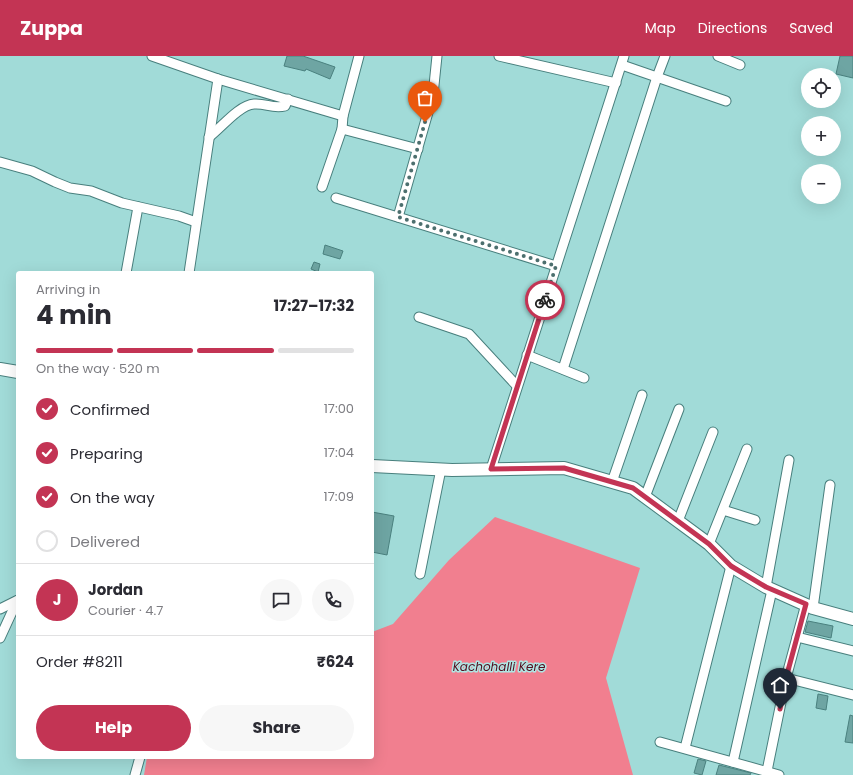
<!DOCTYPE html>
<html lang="en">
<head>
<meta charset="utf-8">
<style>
	:root { --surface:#fff; --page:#f7f7f7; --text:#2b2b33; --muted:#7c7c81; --line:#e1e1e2; --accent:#c33454 }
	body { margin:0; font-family:Poppins,sans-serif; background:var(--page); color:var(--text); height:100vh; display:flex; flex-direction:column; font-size:15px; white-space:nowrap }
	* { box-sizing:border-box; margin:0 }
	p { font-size:13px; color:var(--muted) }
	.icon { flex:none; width:22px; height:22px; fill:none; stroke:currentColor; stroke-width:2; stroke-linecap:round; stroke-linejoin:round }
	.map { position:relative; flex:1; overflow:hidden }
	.drawer { position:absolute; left:16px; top:215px; width:358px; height:488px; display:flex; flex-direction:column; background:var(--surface); border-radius:4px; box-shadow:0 4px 16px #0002 }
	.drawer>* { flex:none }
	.buttons { position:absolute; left:801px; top:12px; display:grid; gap:8px }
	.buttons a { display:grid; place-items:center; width:40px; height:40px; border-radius:50%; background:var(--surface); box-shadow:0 4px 16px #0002; font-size:20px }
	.pin { position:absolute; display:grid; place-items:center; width:34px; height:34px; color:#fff; margin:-41px -17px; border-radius:50% 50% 50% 0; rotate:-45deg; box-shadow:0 0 4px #0007 }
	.pin .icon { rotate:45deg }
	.courier { position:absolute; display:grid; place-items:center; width:40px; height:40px; margin:-20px; border:3px solid #c33454; border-radius:50%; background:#fff; color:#222; box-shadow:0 1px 5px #0007 }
	.head em { font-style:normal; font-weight:700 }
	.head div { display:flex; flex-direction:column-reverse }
	.head { display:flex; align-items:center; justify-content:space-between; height:68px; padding:0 20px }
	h1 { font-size:26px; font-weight:700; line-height:30px }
	.bar { display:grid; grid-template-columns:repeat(4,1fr); gap:6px 4px; align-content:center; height:48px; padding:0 20px }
	.bar i { height:5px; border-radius:3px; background:var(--line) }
	.bar .active { background:var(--accent) }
	.bar p { grid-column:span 4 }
	.line { display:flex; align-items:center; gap:10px; padding:0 20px; border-top:1px solid var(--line) }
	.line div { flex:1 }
	.round { display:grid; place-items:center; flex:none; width:42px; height:42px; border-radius:21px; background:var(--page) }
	ol { padding:0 20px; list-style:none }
	li { display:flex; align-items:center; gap:12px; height:44px }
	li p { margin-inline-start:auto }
	li .icon { padding:4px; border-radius:50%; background:var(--accent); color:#fff; stroke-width:4 }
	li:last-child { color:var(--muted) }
	li i { width:22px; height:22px; border:2px solid var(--line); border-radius:50% }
	.cta { display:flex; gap:8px; margin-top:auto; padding:8px 20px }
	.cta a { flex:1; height:46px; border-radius:24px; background:var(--accent); color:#fff; font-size:16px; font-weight:700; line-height:46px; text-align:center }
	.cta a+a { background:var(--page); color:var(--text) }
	header { display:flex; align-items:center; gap:24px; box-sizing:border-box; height:56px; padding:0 20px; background:var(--accent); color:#fff }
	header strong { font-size:19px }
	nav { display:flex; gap:22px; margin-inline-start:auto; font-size:14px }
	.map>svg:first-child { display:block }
	.water { fill:#f17f8f }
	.building { fill:#6ea5a3; stroke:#4a817f }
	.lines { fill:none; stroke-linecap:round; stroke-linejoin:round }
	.minor-casing { stroke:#487f7d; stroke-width:11 }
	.tertiary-casing { stroke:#487f7d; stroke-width:14 }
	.minor { stroke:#fff; stroke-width:9 }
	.tertiary { stroke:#fff; stroke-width:12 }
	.done { stroke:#4c6f6e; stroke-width:4; stroke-dasharray:0 7.2 }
	.route { stroke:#c33454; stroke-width:5 }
	.labels { text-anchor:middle; stroke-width:3; stroke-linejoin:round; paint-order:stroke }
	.water-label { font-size:12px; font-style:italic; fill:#540d1f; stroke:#aee8e5 }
</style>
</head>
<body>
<header>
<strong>Zuppa</strong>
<nav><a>Map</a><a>Directions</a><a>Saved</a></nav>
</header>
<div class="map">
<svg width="853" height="719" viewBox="0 0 853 719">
	<rect width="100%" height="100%" fill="#a1dbd8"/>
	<path class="water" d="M 495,461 L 640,512 L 606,622 L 633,719 L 144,719 L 147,701 L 372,701 L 372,576 L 393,568 L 449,504 Z"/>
	<g class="building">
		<path d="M 287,0 L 303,0 L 335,11 L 330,23 L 306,13 L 305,15 L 284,10 Z"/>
		<path d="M 840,0 L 853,0 L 853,22 L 836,18 Z"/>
		<path d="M 325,189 L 343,195 L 340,203 L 323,198 Z"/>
		<path d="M 314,206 L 320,208 L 318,216 L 311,213 Z"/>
		<path d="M 372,456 L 394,460 L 387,499 L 372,496 Z"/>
		<path d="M 808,565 L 833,570 L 831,582 L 805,576 Z"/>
		<path d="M 818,638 L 828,640 L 826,654 L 816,652 Z"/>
		<path d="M 850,659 L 853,660 L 853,687 L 845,686 Z"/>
		<path d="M 698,703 L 706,705 L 702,719 L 694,717 Z"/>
		<path d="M 719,709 L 751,717 L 750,719 L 716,719 Z"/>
	</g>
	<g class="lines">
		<g class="minor-casing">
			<g id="minor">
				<path d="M 152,0 L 218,23"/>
				<path d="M 499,0 L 616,27"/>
				<path d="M 718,0 L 740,9"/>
				<path d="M 622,9 L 726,45"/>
				<path d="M 342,73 L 418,93"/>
				<path d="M 209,81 C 221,72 239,49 254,48 C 266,47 272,53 285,50 L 288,43"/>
				<path d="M 0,106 L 32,115 L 55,126 L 70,132 L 91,135 L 122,147 L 179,160 L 196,166"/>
				<path d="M 322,131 L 342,73 L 343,60 L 359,0"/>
				<path d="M 336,142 L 556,210"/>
				<path d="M 398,161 L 433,39 L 437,0"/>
				<path d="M 126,217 L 138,151"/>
				<path d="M 189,217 L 218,23 L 343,60"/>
				<path d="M 419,261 L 469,278 L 517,330"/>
				<path d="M 527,299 L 584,322"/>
				<path d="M 563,313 L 657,21 L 665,0"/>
				<path d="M 491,413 L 624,0"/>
				<path d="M 612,426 L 642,339"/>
				<path d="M 645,441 L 679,353"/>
				<path d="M 723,454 L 755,464"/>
				<path d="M 678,465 L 713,376"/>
				<path d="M 709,488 L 747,393"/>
				<path d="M 420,518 L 441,413"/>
				<path d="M 766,531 L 789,404"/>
				<path d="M 813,552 L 830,429"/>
				<path d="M 0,553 L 18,544"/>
				<path d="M 797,581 L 853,595"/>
				<path d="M 0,582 L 17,545"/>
				<path d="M 786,622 L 806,548"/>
				<path d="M 660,686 L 779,719"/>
				<path d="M 685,692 L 731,510"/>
				<path d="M 733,706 L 772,534"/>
				<path d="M 767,715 L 786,622 L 853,639"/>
				<path d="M 135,719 L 140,701"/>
			</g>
		</g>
		<g class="tertiary-casing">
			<g id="tertiary">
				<path d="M 0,313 L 18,316"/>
				<path d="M 372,410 L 452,414 L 564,412 L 633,432 L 709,488 L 731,510 L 766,531 L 813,552 L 853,563"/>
			</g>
		</g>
		<use href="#minor" class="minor"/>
		<use href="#tertiary" class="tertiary"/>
	</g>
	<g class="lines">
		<path class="done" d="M 425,66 L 398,161 L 556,210 L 545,244"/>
		<path class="route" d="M 545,244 L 491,413 L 564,412 L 633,432 L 709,488 L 731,510 L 766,531 L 806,548 L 786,622 L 780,653"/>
	</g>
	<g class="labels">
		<g class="water-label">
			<text x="499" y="615">Kachohalli Kere</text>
		</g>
	</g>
</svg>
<div class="buttons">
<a><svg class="icon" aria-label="locate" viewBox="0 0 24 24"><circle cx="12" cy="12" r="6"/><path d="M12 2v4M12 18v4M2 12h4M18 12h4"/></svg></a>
<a>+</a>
<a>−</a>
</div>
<div class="pin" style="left:425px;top:66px;background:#ea580c"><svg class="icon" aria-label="bag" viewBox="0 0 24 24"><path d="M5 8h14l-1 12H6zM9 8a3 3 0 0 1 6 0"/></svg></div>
<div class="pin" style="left:780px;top:653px;background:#1f2937"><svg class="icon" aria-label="home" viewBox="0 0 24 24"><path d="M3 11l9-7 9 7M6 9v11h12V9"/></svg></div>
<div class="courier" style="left:545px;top:244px"><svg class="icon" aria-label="bike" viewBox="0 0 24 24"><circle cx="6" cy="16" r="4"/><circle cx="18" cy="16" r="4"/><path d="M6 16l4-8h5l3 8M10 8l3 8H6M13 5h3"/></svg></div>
<section class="drawer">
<div class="head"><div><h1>4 min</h1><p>Arriving in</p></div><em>17:27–17:32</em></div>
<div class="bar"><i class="active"></i><i class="active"></i><i class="active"></i><i></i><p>On the way · 520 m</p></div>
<ol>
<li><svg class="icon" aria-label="check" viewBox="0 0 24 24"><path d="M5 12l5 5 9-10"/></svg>Confirmed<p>17:00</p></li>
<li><svg class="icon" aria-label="check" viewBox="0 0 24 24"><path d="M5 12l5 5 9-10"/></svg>Preparing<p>17:04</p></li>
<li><svg class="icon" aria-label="check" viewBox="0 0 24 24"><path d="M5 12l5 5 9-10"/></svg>On the way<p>17:09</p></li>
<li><i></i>Delivered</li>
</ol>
<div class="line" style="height:72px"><b class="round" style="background:var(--accent);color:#fff">J</b><div><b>Jordan</b><p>Courier · 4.7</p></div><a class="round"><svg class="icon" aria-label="chat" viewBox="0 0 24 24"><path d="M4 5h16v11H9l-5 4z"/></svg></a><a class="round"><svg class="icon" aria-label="phone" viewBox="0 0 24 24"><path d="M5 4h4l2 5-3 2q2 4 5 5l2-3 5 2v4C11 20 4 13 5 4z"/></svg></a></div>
<div class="line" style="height:52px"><div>Order #8211</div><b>₹624</b></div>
<div class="cta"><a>Help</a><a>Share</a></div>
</section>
</div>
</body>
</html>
